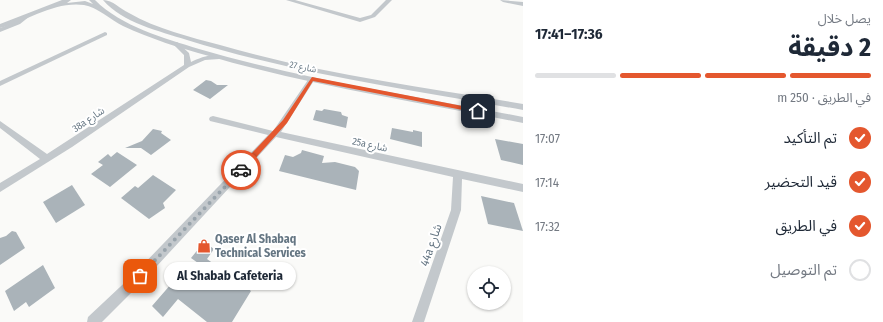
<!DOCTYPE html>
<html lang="ar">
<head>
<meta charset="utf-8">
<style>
	:root { --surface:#fff; --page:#f6f6f7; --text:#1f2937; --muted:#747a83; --line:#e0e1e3; --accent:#e4572e }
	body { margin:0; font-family:"Fira Sans Condensed","Noto Sans Arabic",sans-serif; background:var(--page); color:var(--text); direction:rtl; height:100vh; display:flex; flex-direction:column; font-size:15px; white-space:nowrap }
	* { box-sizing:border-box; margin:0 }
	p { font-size:13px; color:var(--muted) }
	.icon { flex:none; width:22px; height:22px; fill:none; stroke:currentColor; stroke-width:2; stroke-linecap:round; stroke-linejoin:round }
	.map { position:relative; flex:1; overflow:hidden; direction:ltr }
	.side { display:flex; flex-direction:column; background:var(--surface); width:360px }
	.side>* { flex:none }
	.tools { position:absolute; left:467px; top:266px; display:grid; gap:8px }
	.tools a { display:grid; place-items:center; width:44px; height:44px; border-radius:50%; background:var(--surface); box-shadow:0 1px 3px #0004; font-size:20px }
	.pin { position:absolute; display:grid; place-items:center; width:34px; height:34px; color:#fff; margin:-17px; border-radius:8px; box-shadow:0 2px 6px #0006 }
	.courier { position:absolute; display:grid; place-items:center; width:40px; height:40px; margin:-20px; border:3px solid #e4572e; border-radius:50%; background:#fff; color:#222; box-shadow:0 1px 5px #0007 }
	.bubble { position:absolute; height:28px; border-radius:14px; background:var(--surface); box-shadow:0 1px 3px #0004; font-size:13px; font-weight:700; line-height:28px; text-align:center; direction:rtl }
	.headline em { font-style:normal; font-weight:700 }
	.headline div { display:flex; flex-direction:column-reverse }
	.headline { display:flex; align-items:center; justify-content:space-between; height:68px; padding:0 12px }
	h1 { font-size:26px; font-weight:700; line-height:30px }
	.bar { display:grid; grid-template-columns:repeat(4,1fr); gap:6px 4px; align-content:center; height:48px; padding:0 12px }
	.bar i { height:5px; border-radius:3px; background:var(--line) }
	.bar .on { background:var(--accent) }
	.bar p { grid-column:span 4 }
	ol { padding:0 12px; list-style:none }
	li { display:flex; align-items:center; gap:12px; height:44px }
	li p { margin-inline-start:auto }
	li .icon { padding:4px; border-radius:50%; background:var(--accent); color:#fff; stroke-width:4 }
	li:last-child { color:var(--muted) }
	li i { width:22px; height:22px; border:2px solid var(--line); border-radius:50% }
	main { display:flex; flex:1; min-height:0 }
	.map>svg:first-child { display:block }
	.building { fill:#aab3b9 }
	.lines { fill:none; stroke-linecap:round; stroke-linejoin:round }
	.minor { fill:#c3c8cc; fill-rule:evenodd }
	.tertiary { fill:#c3c8cc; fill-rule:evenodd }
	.route { fill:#e4572e }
	.done { stroke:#99a4ac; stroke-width:4; stroke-dasharray:0 7.2 }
	.labels { text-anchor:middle; stroke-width:4; stroke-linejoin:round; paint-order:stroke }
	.far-street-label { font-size:9px; fill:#657683; stroke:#fff }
	.street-label { font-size:10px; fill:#657683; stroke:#fff }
	.near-poi-label { font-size:12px; font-weight:bold; fill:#657683; stroke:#fff; text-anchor:start }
	.near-street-label { font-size:12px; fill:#657683; stroke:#fff }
</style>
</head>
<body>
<main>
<section class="side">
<div class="headline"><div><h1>2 دقيقة</h1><p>يصل خلال</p></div><em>17:36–17:41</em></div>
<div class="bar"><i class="on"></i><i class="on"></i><i class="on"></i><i></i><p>في الطريق · 250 m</p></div>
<ol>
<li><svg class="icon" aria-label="check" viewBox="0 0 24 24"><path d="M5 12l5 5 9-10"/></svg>تم التأكيد<p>17:07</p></li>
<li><svg class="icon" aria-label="check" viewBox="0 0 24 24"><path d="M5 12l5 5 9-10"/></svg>قيد التحضير<p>17:14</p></li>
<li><svg class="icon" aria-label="check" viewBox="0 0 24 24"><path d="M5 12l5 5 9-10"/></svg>في الطريق<p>17:32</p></li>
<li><i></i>تم التوصيل</li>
</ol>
</section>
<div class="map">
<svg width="523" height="322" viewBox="0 0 523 322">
	<rect width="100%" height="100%" fill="#fafaf8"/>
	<g class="building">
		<path d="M 206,80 L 211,81 L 217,85 L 228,85 L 210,99 L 193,90 Z"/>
		<path d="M 324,109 L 341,112 L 342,115 L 348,117 L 346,128 L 313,120 L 316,110 L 322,111 Z"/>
		<path d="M 392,128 L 413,132 L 413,130 L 422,132 L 422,147 L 390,139 Z"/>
		<path d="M 153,129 L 162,131 L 161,133 L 171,140 L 151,155 L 141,148 L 125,148 L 142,141 Z"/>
		<path d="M 495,139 L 523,144 L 523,165 L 501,160 Z"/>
		<path d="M 302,150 L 324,156 L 322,163 L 335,162 L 355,167 L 359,171 L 356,190 L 279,171 L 285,155 L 293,157 L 301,153 Z"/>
		<path d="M 117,152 L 137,165 L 110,187 L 91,174 L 103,165 L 98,162 L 108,154 L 111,157 Z"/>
		<path d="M 153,175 L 176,190 L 163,203 L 165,208 L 149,219 L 121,198 L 135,186 L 138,188 Z"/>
		<path d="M 72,185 L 85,205 L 56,223 L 43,202 Z"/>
		<path d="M 481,196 L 514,203 L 523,231 L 488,224 Z"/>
		<path d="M 12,231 L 16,232 L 25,248 L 0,265 L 0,238 L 6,236 Z"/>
		<path d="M 204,242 L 214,249 L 207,259 L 251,291 L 232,322 L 207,322 L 178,299 L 163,317 L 152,306 L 178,276 L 193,289 L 208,270 L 191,258 Z"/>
		<path d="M 43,265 L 55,288 L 29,307 L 26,302 L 14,311 L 5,291 Z"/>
	</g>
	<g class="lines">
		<g class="minor">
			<path d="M 286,0 L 295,0 L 360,18 L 371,15 L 386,0 L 392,0 L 375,17 L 360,22 Z"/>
			<path d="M 500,0 L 523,2 L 523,6 L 503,2 Z"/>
			<path d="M 25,15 L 30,16 L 20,24 L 0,32 L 0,28 L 16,22 Z"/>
			<path d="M 105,32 L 107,33 L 107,35 L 0,86 L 0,81 Z"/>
			<path d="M 173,42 L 177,42 L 189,53 L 191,62 C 200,58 214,52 222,57 L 219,59 L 205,60 L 189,67 L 72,147 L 0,192 L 0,183 L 40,159 L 0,128 L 0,121 L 47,154 L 184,65 L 184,55 L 173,44 Z"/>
			<path d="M 310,77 L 314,77 L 315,79 L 281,132 L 523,184 L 523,192 L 462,179 L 461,210 L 424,322 L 412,322 L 451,210 L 453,177 L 276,137 L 144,280 L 102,322 L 87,322 L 88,317 L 136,272 L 268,135 L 210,121 L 209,119 L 210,117 L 213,116 L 273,131 Z"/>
		</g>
		<g class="tertiary">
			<path d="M 62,0 L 71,0 L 67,3 L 85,1 L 93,4 L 89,0 L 95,0 C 122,27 164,38 199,49 C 305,80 415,96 523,117 L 523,123 C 418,102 311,86 209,56 C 180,48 151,39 123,26 C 111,20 97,7 84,5 C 54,1 28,21 0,28 L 0,24 Z"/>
			<path d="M 103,0 C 113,0 120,9 129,13 C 157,29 190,37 220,45 C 319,74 422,87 523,104 L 523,110 C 410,90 297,74 187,40 C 159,31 123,23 103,0 Z"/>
		</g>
	</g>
	<path class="route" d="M 312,77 L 478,109 L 481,111 L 478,113 L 313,81 L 287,123 L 243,172 L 238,172 L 238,168 L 283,120 Z"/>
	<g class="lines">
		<path class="done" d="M 140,276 L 241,170"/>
	</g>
	<defs>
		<g id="shop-bare" transform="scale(1.08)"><path d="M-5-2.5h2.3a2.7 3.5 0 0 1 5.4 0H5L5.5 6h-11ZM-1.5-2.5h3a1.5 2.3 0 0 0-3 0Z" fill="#e4572e" stroke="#fff" stroke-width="2.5" paint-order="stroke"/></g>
	</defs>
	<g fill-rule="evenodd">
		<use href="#shop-bare" x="204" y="246"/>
	</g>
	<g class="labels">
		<g class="far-street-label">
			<text transform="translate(303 67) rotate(11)" y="3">شارع 27</text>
		</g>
		<g class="street-label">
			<text transform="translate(88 119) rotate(-34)" y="4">38a شارع</text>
			<text transform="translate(370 144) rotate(12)" y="4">25a شارع</text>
		</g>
		<g class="near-poi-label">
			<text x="215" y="243">Qaser Al Shabaq<tspan x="215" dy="14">Technical Services</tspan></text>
		</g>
		<g class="near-street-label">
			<text transform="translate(431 245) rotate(-71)" y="4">44a شارع</text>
		</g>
	</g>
</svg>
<div class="tools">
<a><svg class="icon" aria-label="locate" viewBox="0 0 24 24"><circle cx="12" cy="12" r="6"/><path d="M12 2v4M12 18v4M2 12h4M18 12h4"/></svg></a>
</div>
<div class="pin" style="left:140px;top:276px;background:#ea580c"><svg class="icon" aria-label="bag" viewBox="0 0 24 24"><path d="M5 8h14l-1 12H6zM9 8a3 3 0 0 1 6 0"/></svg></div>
<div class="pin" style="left:478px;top:111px;background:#1f2937"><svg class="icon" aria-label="home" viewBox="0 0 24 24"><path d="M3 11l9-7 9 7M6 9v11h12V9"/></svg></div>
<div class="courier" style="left:241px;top:170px"><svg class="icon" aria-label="car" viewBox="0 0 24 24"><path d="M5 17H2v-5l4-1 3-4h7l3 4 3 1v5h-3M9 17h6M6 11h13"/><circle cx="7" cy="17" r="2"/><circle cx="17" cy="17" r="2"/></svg></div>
<div class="bubble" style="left:164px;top:262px;width:132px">Al Shabab Cafeteria</div>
</div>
</main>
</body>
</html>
